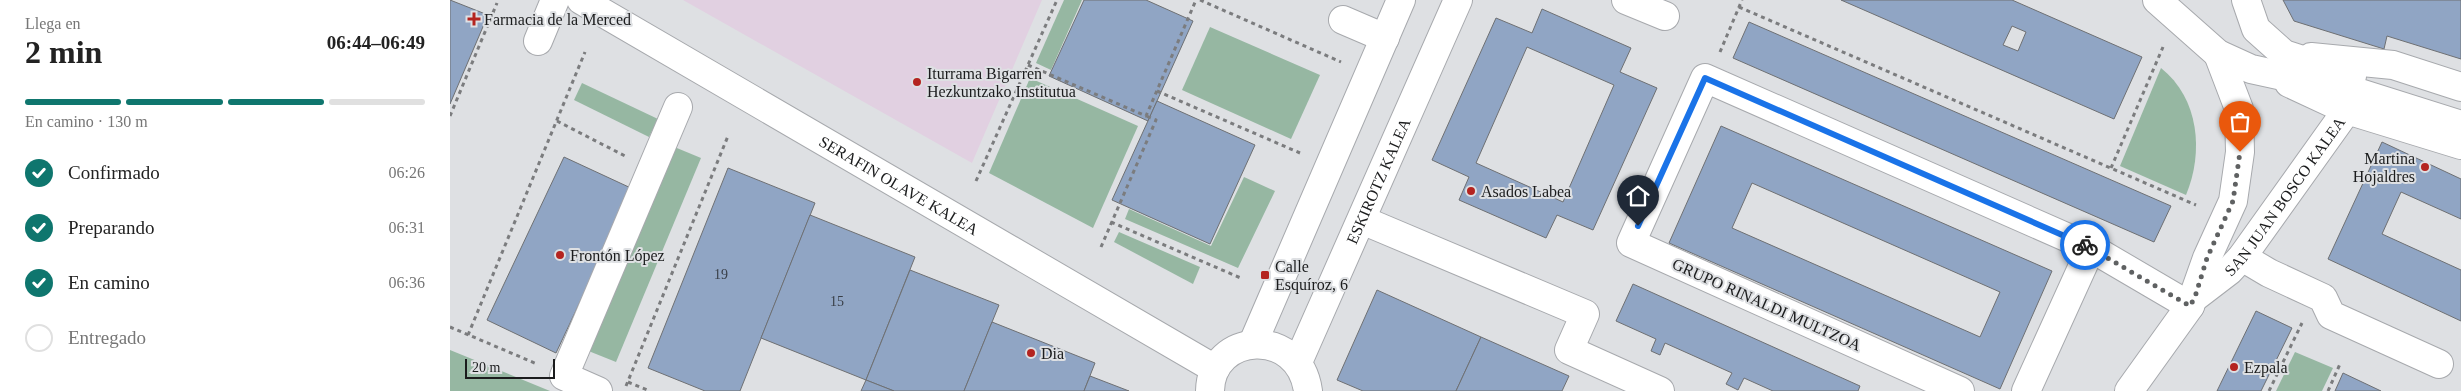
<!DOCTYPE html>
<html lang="es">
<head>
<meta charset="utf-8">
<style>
	:root { --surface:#fff; --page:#f2f2f2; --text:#222; --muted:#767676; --line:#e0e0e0; --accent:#0f766e }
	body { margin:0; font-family:"Times New Roman",serif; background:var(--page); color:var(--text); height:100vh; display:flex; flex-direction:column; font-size:19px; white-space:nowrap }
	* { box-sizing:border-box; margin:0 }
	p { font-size:16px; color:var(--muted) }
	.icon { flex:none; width:28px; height:28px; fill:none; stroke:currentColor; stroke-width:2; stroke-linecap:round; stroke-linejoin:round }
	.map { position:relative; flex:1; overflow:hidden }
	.panel { display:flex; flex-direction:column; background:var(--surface); width:450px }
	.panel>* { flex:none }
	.scale { position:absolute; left:15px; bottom:12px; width:90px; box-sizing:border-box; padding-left:5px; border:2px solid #1b1c1d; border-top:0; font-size:14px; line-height:18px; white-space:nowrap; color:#1b1c1d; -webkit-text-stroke:4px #dee0e3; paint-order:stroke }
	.pin { position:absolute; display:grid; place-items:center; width:42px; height:42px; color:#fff; margin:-51px -21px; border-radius:50% 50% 50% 0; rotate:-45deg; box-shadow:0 0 5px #0007 }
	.pin .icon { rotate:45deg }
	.courier { position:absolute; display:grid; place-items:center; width:50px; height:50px; margin:-25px; border:4px solid #1a73e8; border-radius:50%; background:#fff; color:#222; box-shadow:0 1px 6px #0007 }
	.overview em { font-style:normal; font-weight:800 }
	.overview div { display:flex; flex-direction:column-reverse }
	.overview { display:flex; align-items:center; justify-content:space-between; height:85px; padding:0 25px }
	h1 { font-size:32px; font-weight:800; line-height:38px }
	.bar { display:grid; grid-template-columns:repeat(4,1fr); gap:8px 5px; align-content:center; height:60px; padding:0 25px }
	.bar i { height:6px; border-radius:4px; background:var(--line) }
	.bar .selected { background:var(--accent) }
	.bar p { grid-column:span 4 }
	ol { padding:0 25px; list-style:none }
	li { display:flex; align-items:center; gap:15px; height:55px }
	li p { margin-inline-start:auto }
	li .icon { padding:5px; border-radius:50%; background:var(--accent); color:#fff; stroke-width:4 }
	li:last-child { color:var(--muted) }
	li i { width:28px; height:28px; border:2px solid var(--line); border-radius:50% }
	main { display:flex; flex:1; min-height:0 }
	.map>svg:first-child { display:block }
	.education { fill:#e1d0e1 }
	.green { fill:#96b7a2 }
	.building { fill:#90a5c4; stroke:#6e7073; fill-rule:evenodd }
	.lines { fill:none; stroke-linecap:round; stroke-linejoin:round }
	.minor-casing { stroke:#a7a9ad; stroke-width:30 }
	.major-casing { stroke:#a7a9ad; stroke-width:30 }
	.path { stroke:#7b7c7e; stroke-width:3; stroke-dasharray:4 4; stroke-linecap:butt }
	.minor { stroke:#fff; stroke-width:28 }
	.major { stroke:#fff; stroke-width:28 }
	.done { stroke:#5f6162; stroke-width:5; stroke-dasharray:0 9 }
	.route { stroke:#1a73e8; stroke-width:6 }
	.poi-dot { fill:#b42420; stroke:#dee0e3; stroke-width:2 }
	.labels { text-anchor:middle; stroke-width:4; stroke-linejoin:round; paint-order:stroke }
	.number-label { font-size:14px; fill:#383e47 }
	.poi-label { font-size:16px; fill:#1b1c1d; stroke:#dee0e3; text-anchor:start }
	.street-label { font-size:16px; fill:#1b1c1d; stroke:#dee0e3 }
</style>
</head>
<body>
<main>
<section class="panel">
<div class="overview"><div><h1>2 min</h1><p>Llega en</p></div><em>06:44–06:49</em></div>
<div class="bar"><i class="selected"></i><i class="selected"></i><i class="selected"></i><i></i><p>En camino · 130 m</p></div>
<ol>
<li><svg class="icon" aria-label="check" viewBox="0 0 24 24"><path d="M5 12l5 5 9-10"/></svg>Confirmado<p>06:26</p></li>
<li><svg class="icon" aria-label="check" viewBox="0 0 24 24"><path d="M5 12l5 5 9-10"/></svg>Preparando<p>06:31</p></li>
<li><svg class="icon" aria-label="check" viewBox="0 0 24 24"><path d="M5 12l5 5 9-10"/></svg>En camino<p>06:36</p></li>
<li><i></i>Entregado</li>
</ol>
</section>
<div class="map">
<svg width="2011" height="391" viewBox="0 0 2011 391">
	<rect width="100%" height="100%" fill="#dee0e3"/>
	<path class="education" d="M 233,0 L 592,0 L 522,163 Z"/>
	<g class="green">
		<path d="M 614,0 L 632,0 L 601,70 L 586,63 Z"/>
		<path d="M 760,27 L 870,75 L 841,139 L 732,90 Z"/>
		<path d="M 1711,68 C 1749,98 1754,152 1736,195 L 1670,166 Z"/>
		<path d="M 580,78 L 688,126 L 643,228 L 539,173 Z"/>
		<path d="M 132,83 L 208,119 L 199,137 L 124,100 Z"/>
		<path d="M 222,146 L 251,158 L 166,362 L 136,350 Z"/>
		<path d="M 794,177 L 825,191 L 788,268 L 675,219 L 679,209 L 761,246 Z"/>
		<path d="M 669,232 L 750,267 L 743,284 L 664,242 Z"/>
		<path d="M 0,350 L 100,391 L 0,391 Z"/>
		<path d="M 1845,352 L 1883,368 L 1872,391 L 1826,391 Z"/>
	</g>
	<g class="building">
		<path d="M 0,0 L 38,15 L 0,104 Z"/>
		<path d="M 634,0 L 696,0 L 743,21 L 698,121 L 599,76 Z"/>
		<path d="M 1391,0 L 1562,0 L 1692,57 L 1664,119 ZM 1562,26 L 1576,32 L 1568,51 L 1553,45 Z"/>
		<path d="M 1833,0 L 2011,0 L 2011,59 L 1937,36 L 1934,49 L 1844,21 Z"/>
		<path d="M 1092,9 L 1181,48 L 1170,72 L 1207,88 L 1143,230 L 1107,215 L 1096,238 L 1009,200 L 1019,177 L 982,160 L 1046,18 L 1082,33 ZM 1077,47 L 1164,85 L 1113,202 L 1026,163 Z"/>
		<path d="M 1299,22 L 1721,206 L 1704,242 L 1283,58 Z"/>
		<path d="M 707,101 L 805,145 L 760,244 L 662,200 Z"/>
		<path d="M 1271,126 L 1602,271 L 1550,389 L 1219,243 ZM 1302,183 L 1550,292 L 1530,337 L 1282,228 Z"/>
		<path d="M 1932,142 L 2011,179 L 2011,219 L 1951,192 L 1932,234 L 2011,270 L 2011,321 L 1878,259 Z"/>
		<path d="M 114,157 L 183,189 L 106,353 L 37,320 Z"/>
		<path d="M 278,168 L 365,203 L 290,391 L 255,391 L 198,368 Z"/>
		<path d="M 360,215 L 465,257 L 416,380 L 311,338 Z"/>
		<path d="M 460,270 L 549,305 L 514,391 L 444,391 L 416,380 Z"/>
		<path d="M 1183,284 L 1410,386 L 1408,391 L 1323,391 L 1294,378 L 1288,390 L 1276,384 L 1282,373 L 1215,343 L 1210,355 L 1201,351 L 1206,339 L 1166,321 Z"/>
		<path d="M 927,290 L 1031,337 L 1006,391 L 913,391 L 887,380 Z"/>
		<path d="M 1806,311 L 1842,328 L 1811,391 L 1767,391 Z"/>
		<path d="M 542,322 L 645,363 L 634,391 L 514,391 Z"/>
		<path d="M 1031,337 L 1119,376 L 1112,391 L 1006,391 Z"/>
		<path d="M 1893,373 L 1931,391 L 1885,391 Z"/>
		<path d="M 640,376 L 679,391 L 634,391 Z"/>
		<path d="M 416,380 L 444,391 L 411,391 Z"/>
	</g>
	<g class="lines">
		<g class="minor-casing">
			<g id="minor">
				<path id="s1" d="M 131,0 L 765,369"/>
				<path d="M 1176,0 L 1215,16"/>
				<path d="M 893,20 L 935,38"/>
				<path d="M 88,41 L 105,0"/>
				<path d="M 1861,57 L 1943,65 L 2011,87"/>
				<path d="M 1839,83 L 1897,110 L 2011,145"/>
				<path d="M 912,220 L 1135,314 L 1119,350 L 1210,391"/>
				<path d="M 1792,257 L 1819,273 L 1873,298 L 1881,315 L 1989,364"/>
				<path id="s2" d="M 1745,297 L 1779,271 L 1792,257 L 1897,110"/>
				<path d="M 148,391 L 114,376 L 228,107"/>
				<path d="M 1510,391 L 1181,243 L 1255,78 L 1641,248 L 1740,306"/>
				<path d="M 1576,391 L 1641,248"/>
				<path d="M 1679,391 L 1740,306 L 1757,258 L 1783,201 L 1790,152 L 1789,109 L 1768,54"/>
			</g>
		</g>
		<g class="major-casing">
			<g id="major">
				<path d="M 1707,0 L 1768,54 L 1801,69 L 1910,93 L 2011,125"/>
				<path d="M 1796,0 L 1806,29 L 1834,54 L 1902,76"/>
				<path d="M 803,343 L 951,0"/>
				<path id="s3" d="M 848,362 L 1008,0"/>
				<path d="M 760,391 C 761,332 849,326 858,391"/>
			</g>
		</g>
		<g class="path">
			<path d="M 750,0 L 891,62"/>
			<path d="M 1289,7 L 1746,205"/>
			<path d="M 1270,52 L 1292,0"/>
			<path d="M 578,65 L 696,116 L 746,0"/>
			<path d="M 707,91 L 850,153"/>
			<path d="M 0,116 L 47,3"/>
			<path d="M 107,121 L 175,156"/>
			<path d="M 1661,168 L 1713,47"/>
			<path d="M 526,181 L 607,0"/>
			<path d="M 661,222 L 793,279"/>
			<path d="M 651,247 L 706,120 L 696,116"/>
			<path d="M 0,327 L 87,364"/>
			<path d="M 18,335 L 135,52"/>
			<path d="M 178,382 L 200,391"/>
			<path d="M 176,386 L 278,136"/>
			<path d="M 1819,391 L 1852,323"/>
			<path d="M 1878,391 L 1890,364"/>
		</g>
		<use href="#minor" class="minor"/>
		<use href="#major" class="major"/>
	</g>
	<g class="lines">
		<path class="done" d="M 1635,245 L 1740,306 L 1745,297 L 1757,258 L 1783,201 L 1790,152"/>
		<path class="route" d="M 1188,226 L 1255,78 L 1635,245"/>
	</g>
	<g class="poi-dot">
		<path d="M21.5 11.5h5v5h5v5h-5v5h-5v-5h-5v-5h5z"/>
		<circle cx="467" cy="82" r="5"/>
		<circle cx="1975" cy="167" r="5"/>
		<circle cx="1021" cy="191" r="5"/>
		<circle cx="110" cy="255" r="5"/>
		<rect x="810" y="270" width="10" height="10" rx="2.5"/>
		<circle cx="581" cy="353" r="5"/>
		<circle cx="1784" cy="367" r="5"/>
	</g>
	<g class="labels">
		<g class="number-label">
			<text x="271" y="279">19</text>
			<text x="387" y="306">15</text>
		</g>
		<g class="poi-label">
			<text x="34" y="25">Farmacia de la Merced</text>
			<text x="477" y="79">Iturrama Bigarren<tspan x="477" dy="18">Hezkuntzako Institutua</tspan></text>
			<text x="1965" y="164" text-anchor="end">Martina<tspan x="1965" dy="18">Hojaldres</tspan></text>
			<text x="1031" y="197">Asados Labea</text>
			<text x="120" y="261">Frontón López</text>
			<text x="825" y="272">Calle<tspan x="825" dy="18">Esquíroz, 6</tspan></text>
			<text x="591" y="359">Dia</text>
			<text x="1794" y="373">Ezpala</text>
		</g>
		<g class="street-label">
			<text dy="6" stroke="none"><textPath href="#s3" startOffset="198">ESKIROTZ KALEA</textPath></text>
			<text dy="6" stroke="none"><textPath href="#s1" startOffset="368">SERAFIN OLAVE KALEA</textPath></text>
			<text dy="6" stroke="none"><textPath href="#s2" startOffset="136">SAN JUAN BOSCO KALEA</textPath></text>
			<text transform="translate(1317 304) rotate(24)" y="6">GRUPO RINALDI MULTZOA</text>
		</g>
	</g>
</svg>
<div class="scale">20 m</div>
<div class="pin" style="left:1790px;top:152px;background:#ea580c"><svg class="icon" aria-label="bag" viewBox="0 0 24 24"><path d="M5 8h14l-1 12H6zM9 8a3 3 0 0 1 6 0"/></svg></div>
<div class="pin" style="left:1188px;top:226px;background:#1f2937"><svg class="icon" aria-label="home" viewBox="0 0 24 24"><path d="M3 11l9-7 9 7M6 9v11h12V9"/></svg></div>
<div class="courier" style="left:1635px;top:245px"><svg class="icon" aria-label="bike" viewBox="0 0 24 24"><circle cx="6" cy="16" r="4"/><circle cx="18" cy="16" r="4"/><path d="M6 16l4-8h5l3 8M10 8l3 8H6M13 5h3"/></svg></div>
</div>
</main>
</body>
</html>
